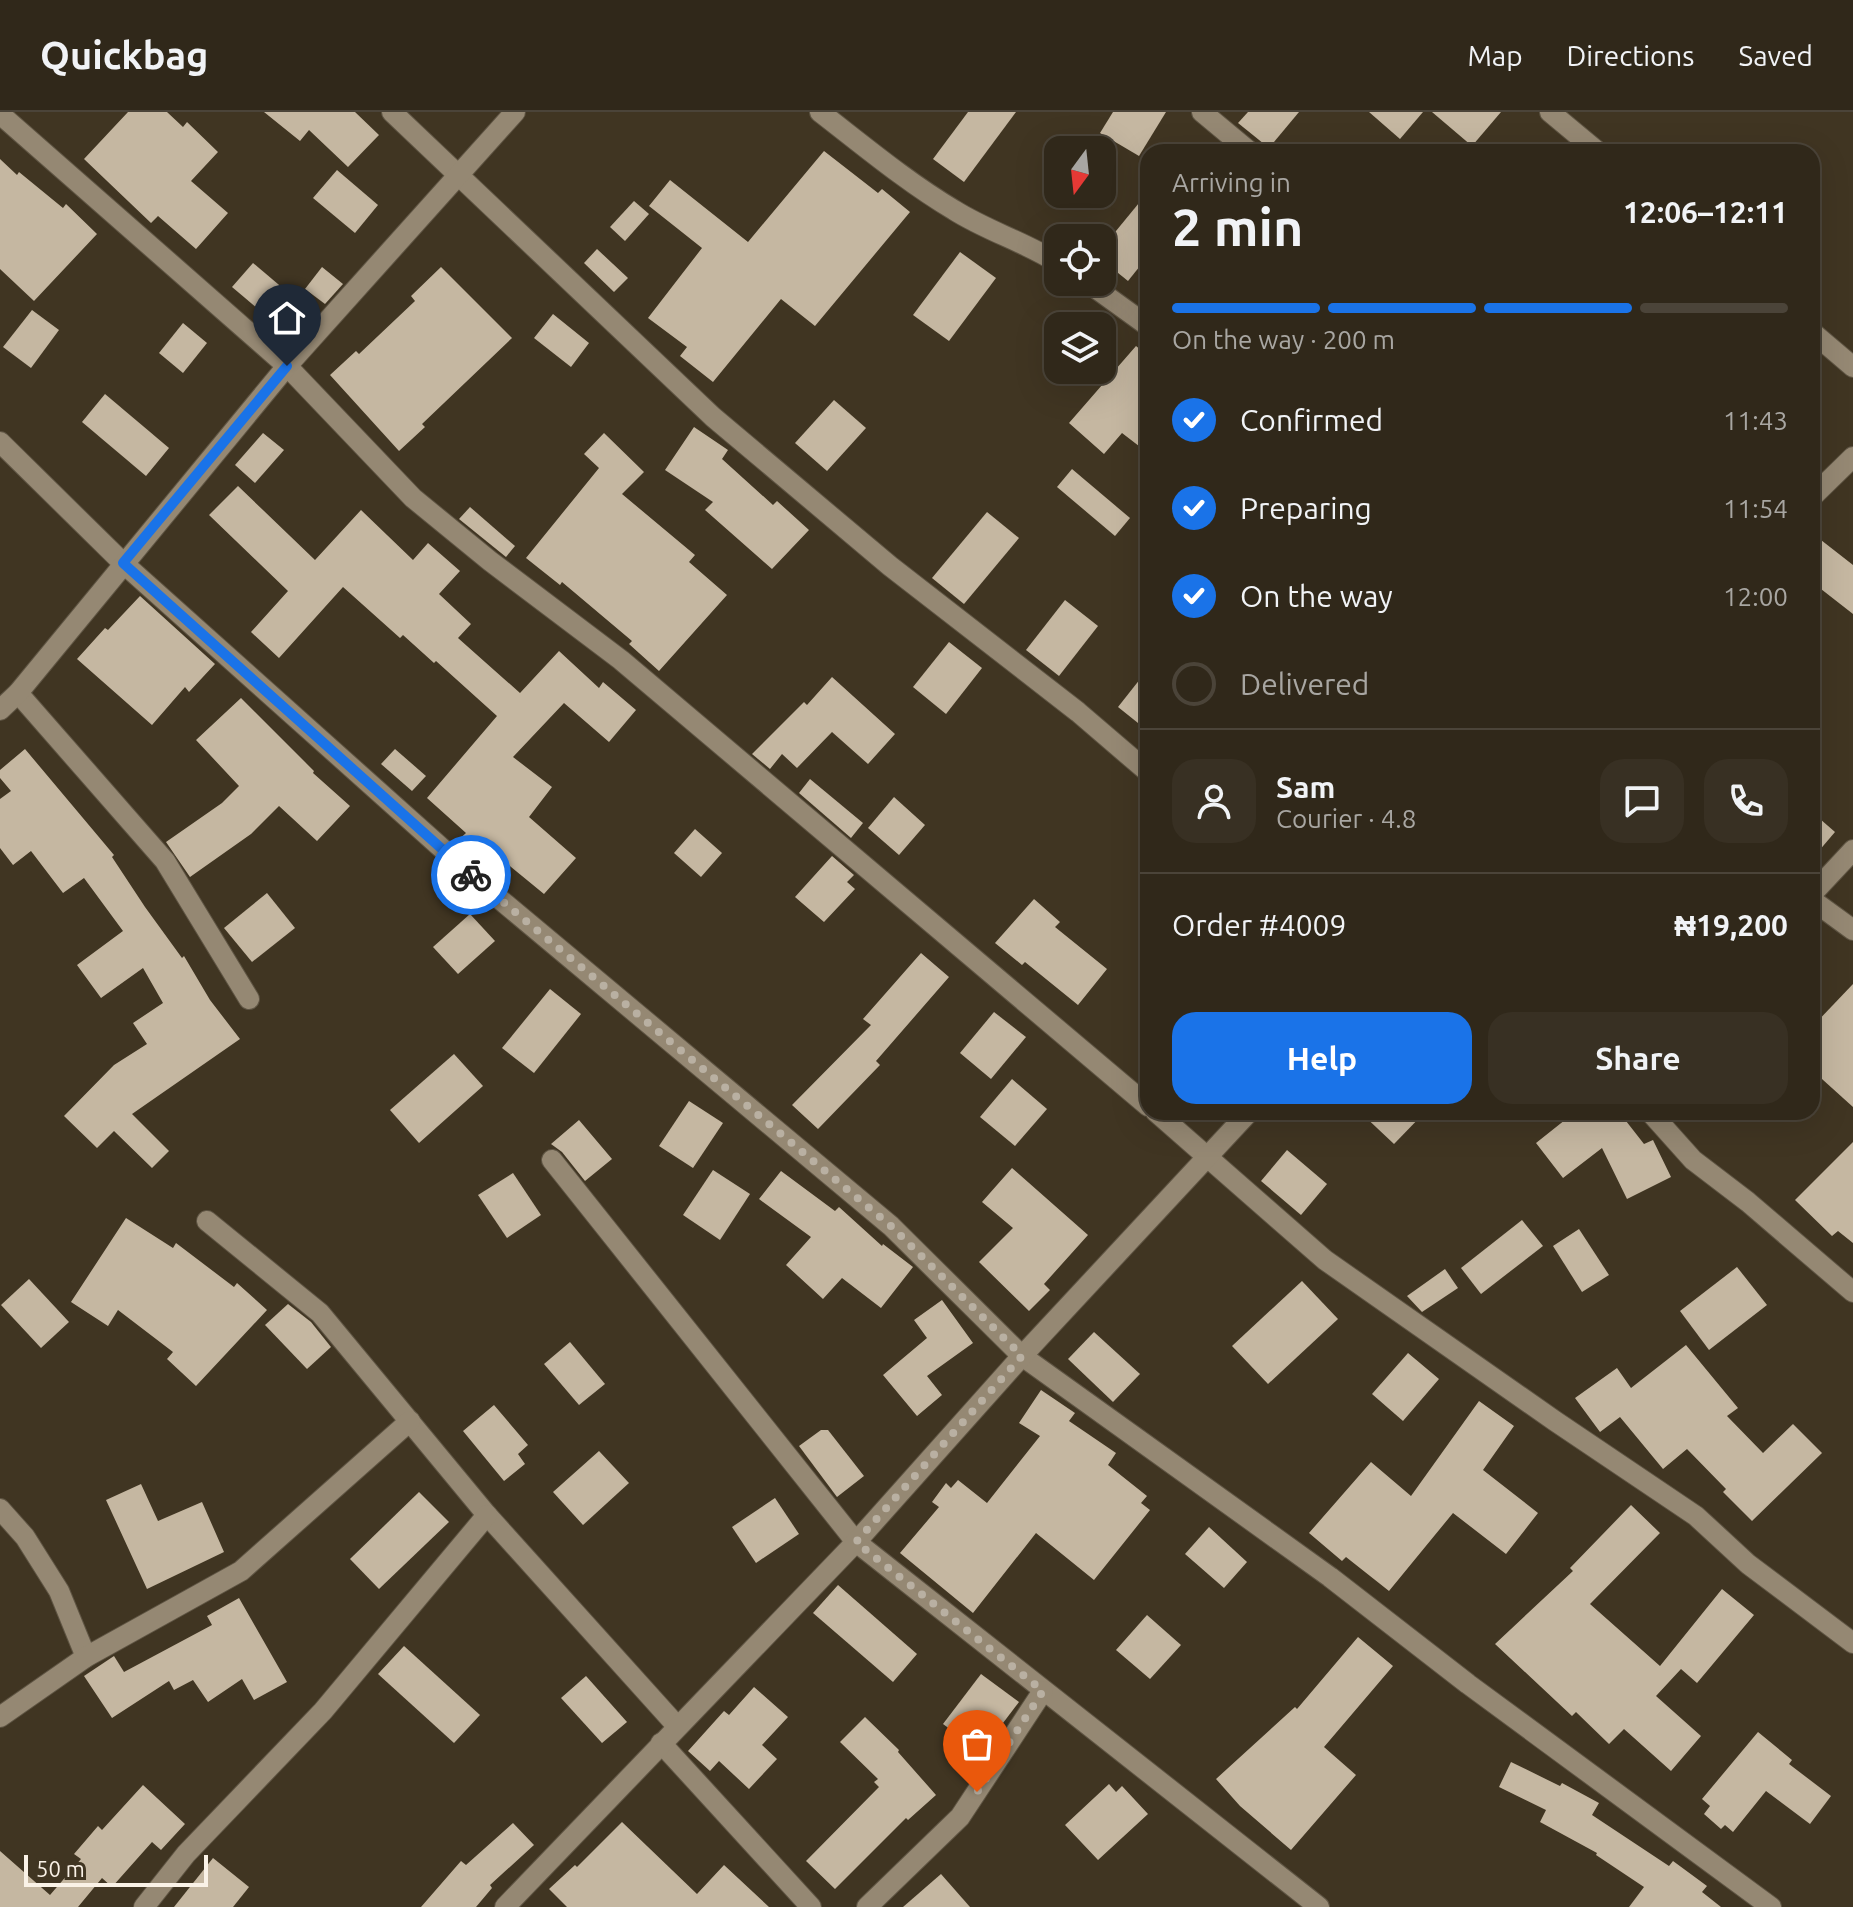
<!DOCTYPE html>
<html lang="en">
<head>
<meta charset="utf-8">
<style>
	:root { --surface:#30281a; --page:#383023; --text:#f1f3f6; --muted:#a8a6a2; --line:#4b4439; --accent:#1a73e8 }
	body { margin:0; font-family:Ubuntu,sans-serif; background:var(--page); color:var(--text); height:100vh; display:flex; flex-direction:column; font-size:30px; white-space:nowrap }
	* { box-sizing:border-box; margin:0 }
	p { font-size:26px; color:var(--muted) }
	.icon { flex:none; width:44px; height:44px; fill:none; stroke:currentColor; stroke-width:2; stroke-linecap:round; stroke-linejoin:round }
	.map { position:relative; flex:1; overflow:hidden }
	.panel { position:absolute; left:1140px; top:32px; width:680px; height:976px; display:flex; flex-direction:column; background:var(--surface); border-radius:24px; box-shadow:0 8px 32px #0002,0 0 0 2px var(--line) }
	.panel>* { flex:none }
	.needle { width:52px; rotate:195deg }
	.buttons { position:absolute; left:1044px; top:24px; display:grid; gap:16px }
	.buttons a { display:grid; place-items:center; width:72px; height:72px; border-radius:16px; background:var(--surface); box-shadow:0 8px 32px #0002,0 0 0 2px var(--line); font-size:40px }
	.scale { position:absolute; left:24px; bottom:20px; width:184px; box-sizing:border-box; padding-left:8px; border:4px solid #faf2e7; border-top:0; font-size:22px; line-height:28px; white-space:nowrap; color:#faf2e7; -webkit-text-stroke:6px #403522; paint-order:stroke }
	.pin { position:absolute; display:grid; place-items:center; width:68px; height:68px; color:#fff; margin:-82px -34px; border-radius:50% 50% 50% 0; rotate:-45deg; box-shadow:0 0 8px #0007 }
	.pin .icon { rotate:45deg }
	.courier { position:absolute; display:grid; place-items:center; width:80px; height:80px; margin:-40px; border:6px solid #1a73e8; border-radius:50%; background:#fff; color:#222; box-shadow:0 2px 10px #0007 }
	.summary em { font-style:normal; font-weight:600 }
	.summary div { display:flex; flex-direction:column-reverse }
	.summary { display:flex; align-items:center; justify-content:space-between; height:136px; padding:0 32px }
	h1 { font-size:52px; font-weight:600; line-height:60px }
	.bar { display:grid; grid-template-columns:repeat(4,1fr); gap:12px 8px; align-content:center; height:96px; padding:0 32px }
	.bar i { height:10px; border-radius:6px; background:var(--line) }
	.bar .selected { background:var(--accent) }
	.bar p { grid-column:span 4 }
	.line { display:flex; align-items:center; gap:20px; padding:0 32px; border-top:2px solid var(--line) }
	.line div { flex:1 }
	.round { display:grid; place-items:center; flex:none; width:84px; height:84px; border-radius:24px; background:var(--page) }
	ol { padding:0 32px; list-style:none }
	li { display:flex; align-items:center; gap:24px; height:88px }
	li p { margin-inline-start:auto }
	li .icon { padding:8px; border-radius:50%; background:var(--accent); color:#fff; stroke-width:4 }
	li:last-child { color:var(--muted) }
	li i { width:44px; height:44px; border:4px solid var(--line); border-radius:50% }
	.cta { display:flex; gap:16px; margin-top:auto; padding:16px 32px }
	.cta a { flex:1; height:92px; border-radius:24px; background:var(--accent); color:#fff; font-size:32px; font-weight:600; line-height:92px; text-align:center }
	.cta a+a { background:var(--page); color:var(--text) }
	header { display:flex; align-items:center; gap:48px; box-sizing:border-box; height:112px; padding:0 40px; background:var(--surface); border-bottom:2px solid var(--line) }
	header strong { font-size:38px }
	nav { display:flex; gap:44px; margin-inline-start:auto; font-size:28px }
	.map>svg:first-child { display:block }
	.building { fill:#c5b7a1 }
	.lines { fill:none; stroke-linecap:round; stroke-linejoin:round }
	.minor-casing { stroke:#5e5443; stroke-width:22 }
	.minor { stroke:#958873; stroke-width:20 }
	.done { stroke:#b9b0a2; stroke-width:8; stroke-dasharray:0 14.4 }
	.route { stroke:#1a73e8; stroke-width:10 }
</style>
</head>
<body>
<header>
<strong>Quickbag</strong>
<nav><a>Map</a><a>Directions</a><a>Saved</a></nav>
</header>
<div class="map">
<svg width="1853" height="1795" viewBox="0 0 1853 1795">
	<rect width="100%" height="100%" fill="#403522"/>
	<g class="building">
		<path d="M 128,0 L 167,0 L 183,15 L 187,10 L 218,40 L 191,69 L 228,101 L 196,137 L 158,104 L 151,111 L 84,47 Z"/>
		<path d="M 264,0 L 355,0 L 379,23 L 348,55 L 309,18 L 300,29 Z"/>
		<path d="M 968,0 L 1016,0 L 964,70 L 933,47 Z"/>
		<path d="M 1113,0 L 1166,0 L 1139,44 L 1100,21 Z"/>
		<path d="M 1248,0 L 1299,0 L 1269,36 L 1238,11 Z"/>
		<path d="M 1369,0 L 1423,0 L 1400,27 Z"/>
		<path d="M 1432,0 L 1501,0 L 1472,34 Z"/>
		<path d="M 824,39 L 878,81 L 882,77 L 910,100 L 815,214 L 781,187 L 713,270 L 680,244 L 687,235 L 648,206 L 702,136 L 649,94 L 670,68 L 748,130 Z"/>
		<path d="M 0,47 L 17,63 L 19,60 L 63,96 L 66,92 L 97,122 L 34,189 L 0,157 Z"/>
		<path d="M 337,58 L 378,93 L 355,121 L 313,86 Z"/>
		<path d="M 1148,80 L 1148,144 L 1128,169 L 1102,148 L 1102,136 Z"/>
		<path d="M 634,89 L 649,102 L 625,129 L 610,115 Z"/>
		<path d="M 597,137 L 628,166 L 614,180 L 584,151 Z"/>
		<path d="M 960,140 L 996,166 L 949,229 L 913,203 Z"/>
		<path d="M 253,151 L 298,189 L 277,213 L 232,175 Z"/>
		<path d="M 322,155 L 343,172 L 325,192 L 305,177 Z"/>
		<path d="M 441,155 L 512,226 L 422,312 L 425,315 L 399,339 L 330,263 L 356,239 L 359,242 L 415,189 L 411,184 Z"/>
		<path d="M 32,198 L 59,218 L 31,256 L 3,235 Z"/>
		<path d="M 553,202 L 589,231 L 571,255 L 534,226 Z"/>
		<path d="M 183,211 L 207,231 L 183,261 L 159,241 Z"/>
		<path d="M 1136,234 L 1148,244 L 1148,341 L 1122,321 L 1104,342 L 1069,311 Z"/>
		<path d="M 105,282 L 169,336 L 146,364 L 82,310 Z"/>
		<path d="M 834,288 L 866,316 L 827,359 L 795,331 Z"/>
		<path d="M 694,315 L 728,338 L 722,347 L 773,393 L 777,389 L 809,418 L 772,457 L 705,398 L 713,390 L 665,358 Z"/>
		<path d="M 263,321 L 284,338 L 255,371 L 235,353 Z"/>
		<path d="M 604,321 L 644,360 L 622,382 L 695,443 L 689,450 L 727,483 L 659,559 L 629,532 L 632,529 L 562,470 L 560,473 L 526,446 L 599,356 L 584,342 Z"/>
		<path d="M 1072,357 L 1130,406 L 1115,424 L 1057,375 Z"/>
		<path d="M 238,374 L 315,448 L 361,398 L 413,448 L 428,431 L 460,459 L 439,482 L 471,512 L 458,526 L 520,581 L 559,539 L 599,576 L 603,570 L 636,598 L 609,630 L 564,591 L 513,645 L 552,675 L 529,705 L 576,746 L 544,782 L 483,732 L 470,744 L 455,731 L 466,721 L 427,686 L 497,604 L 436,549 L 434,551 L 403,523 L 400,526 L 343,475 L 279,546 L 251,520 L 288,479 L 209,403 Z"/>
		<path d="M 470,395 L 515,434 L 506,445 L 459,407 Z"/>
		<path d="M 987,400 L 1019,426 L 964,492 L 932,466 Z"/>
		<path d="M 1812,421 L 1853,453 L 1853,502 L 1812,470 Z"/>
		<path d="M 140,484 L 215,552 L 189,580 L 185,575 L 152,613 L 77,547 L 105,516 L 108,518 Z"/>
		<path d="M 1065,488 L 1098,514 L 1059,564 L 1026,538 Z"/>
		<path d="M 949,530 L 982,556 L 946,602 L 913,575 Z"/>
		<path d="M 1148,557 L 1148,619 L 1118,595 Z"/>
		<path d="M 832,565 L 895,622 L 868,652 L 832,620 L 797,656 L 782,642 L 770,657 L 752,642 L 804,590 L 807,593 Z"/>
		<path d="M 241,586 L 314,659 L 313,661 L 350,694 L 317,729 L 279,694 L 251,722 L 190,765 L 166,730 L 222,691 L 239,674 L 196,628 Z"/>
		<path d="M 25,637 L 114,743 L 112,745 L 145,795 L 182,846 L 184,844 L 210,888 L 240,927 L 132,1002 L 169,1039 L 152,1056 L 114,1019 L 97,1036 L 64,1004 L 114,953 L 147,932 L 133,911 L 163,891 L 143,856 L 101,886 L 77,853 L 123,819 L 84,766 L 63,781 L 31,739 L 13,753 L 0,736 L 0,687 L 11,679 L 0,666 L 0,658 Z"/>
		<path d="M 395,637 L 426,664 L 412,679 L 381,652 Z"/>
		<path d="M 810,667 L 863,711 L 851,726 L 799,681 Z"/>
		<path d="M 894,685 L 925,713 L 899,743 L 868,716 Z"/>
		<path d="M 1812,700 L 1835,720 L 1812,747 Z"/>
		<path d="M 695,717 L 722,741 L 701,765 L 674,741 Z"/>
		<path d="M 832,744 L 854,763 L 847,770 L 855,777 L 824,810 L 795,785 Z"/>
		<path d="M 267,781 L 295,816 L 252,850 L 224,816 Z"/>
		<path d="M 1034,787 L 1060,810 L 1055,815 L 1107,857 L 1078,893 L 1025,850 L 1022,853 L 995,831 Z"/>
		<path d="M 470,802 L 495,829 L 458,862 L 433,835 Z"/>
		<path d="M 921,841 L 949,865 L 876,949 L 880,953 L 818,1017 L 792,993 L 871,913 L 863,907 Z"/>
		<path d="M 1853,872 L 1853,995 L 1812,958 L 1812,915 Z"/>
		<path d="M 550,877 L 581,902 L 534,961 L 502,936 Z"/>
		<path d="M 994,900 L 1026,925 L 991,967 L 960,941 Z"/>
		<path d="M 454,942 L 483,974 L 419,1031 L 390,998 Z"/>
		<path d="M 1012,967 L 1047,997 L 1015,1034 L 980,1005 Z"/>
		<path d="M 689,989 L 723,1011 L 693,1056 L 659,1034 Z"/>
		<path d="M 1360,1000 L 1425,1000 L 1394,1032 Z"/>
		<path d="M 1575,1000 L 1619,1000 L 1644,1032 L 1653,1028 L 1671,1065 L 1627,1087 L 1602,1036 L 1563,1066 L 1536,1031 Z"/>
		<path d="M 579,1008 L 612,1047 L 585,1069 L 562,1040 L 551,1032 Z"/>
		<path d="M 1853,1030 L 1853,1131 L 1838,1119 L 1832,1124 L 1795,1088 Z"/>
		<path d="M 1287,1038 L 1327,1072 L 1301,1103 L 1261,1069 Z"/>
		<path d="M 1012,1056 L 1088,1123 L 1044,1172 L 1050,1178 L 1029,1199 L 979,1150 L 1013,1116 L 982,1090 Z"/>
		<path d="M 713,1058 L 750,1082 L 720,1128 L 683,1103 Z"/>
		<path d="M 781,1059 L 835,1099 L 839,1095 L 882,1134 L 883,1132 L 913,1155 L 881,1196 L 842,1166 L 823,1187 L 786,1153 L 811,1125 L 759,1087 Z"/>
		<path d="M 513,1061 L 541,1103 L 507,1126 L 478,1083 Z"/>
		<path d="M 126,1106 L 173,1136 L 176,1131 L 234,1175 L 237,1171 L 267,1198 L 196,1274 L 167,1247 L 173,1240 L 118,1198 L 108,1214 L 71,1190 Z"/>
		<path d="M 1522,1108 L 1543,1134 L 1481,1182 L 1461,1156 Z"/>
		<path d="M 1579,1117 L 1609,1163 L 1582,1180 L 1553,1134 Z"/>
		<path d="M 1737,1155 L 1767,1193 L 1709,1238 L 1680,1199 Z"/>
		<path d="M 1445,1157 L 1458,1176 L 1422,1200 L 1407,1184 Z"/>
		<path d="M 29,1167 L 69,1210 L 41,1236 L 1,1193 Z"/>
		<path d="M 1302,1169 L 1338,1207 L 1268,1272 L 1232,1234 Z"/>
		<path d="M 942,1188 L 973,1231 L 927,1264 L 942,1283 L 917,1304 L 883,1263 L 927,1226 L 914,1208 Z"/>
		<path d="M 288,1192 L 311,1210 L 331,1235 L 307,1257 L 265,1213 Z"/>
		<path d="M 1094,1220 L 1140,1262 L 1113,1290 L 1068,1247 Z"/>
		<path d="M 570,1230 L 605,1272 L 579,1293 L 544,1252 Z"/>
		<path d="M 1686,1233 L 1738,1296 L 1727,1304 L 1763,1341 L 1793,1312 L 1822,1341 L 1752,1409 L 1723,1380 L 1726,1377 L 1687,1337 L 1663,1357 L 1620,1305 L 1600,1320 L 1575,1286 L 1617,1256 L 1631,1276 Z"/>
		<path d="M 1408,1241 L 1439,1267 L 1403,1309 L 1372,1282 Z"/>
		<path d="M 1041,1278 L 1075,1301 L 1069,1309 L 1116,1341 L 1108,1353 L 1147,1384 L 1141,1391 L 1150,1398 L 1094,1468 L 1036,1421 L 973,1501 L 900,1441 L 939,1395 L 932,1390 L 946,1371 L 951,1376 L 958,1368 L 987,1391 L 1040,1324 L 1019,1311 Z"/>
		<path d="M 1479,1289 L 1514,1314 L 1483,1358 L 1538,1401 L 1506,1442 L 1453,1401 L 1389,1479 L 1346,1445 L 1342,1449 L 1309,1421 L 1371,1350 L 1411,1384 Z"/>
		<path d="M 494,1293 L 528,1333 L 518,1342 L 525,1352 L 504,1369 L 463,1319 Z"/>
		<path d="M 821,1318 L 828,1318 L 864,1364 L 837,1385 L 799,1334 Z"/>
		<path d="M 599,1339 L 629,1371 L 583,1413 L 553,1380 Z"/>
		<path d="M 141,1372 L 158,1409 L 202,1390 L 224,1440 L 147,1477 L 106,1388 Z"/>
		<path d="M 419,1380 L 449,1410 L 379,1477 L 350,1447 Z"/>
		<path d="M 775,1386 L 799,1422 L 756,1451 L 732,1415 Z"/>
		<path d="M 1631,1393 L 1660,1421 L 1590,1492 L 1660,1554 L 1722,1477 L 1754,1503 L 1697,1571 L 1681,1557 L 1656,1584 L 1701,1624 L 1671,1659 L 1624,1617 L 1609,1632 L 1576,1600 L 1572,1604 L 1495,1532 L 1573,1459 L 1570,1456 Z"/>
		<path d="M 1209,1415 L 1247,1450 L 1224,1476 L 1185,1442 Z"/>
		<path d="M 838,1473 L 917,1542 L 893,1570 L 813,1501 Z"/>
		<path d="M 239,1486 L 287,1570 L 254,1588 L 242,1567 L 208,1590 L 193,1568 L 174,1578 L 169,1569 L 112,1606 L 84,1564 L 114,1544 L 124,1560 L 212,1513 L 207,1504 Z"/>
		<path d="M 1147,1503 L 1181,1533 L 1150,1567 L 1116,1538 Z"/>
		<path d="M 1358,1525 L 1393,1554 L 1324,1635 L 1356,1663 L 1291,1738 L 1240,1694 L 1216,1667 L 1295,1595 L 1297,1597 Z"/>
		<path d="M 404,1534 L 480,1603 L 454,1631 L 378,1562 Z"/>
		<path d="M 981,1562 L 1019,1590 L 981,1640 L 943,1612 Z"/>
		<path d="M 586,1564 L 627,1610 L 602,1631 L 561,1586 Z"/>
		<path d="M 754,1575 L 788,1605 L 762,1633 L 777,1647 L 749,1677 L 719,1649 L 710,1659 L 688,1639 L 724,1599 L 729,1603 Z"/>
		<path d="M 865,1605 L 899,1638 L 898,1640 L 936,1683 L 908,1708 L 906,1706 L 835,1777 L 806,1749 L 879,1675 L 874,1670 L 878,1667 L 840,1630 Z"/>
		<path d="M 1758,1620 L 1792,1648 L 1789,1652 L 1831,1684 L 1810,1712 L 1766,1679 L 1733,1720 L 1725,1713 L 1721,1717 L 1704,1702 L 1710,1694 L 1702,1687 Z"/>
		<path d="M 1511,1650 L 1560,1674 L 1562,1671 L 1599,1691 L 1592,1703 L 1669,1754 L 1673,1749 L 1707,1774 L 1702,1780 L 1721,1795 L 1629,1795 L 1644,1775 L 1596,1743 L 1597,1741 L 1540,1710 L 1546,1698 L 1499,1675 Z"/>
		<path d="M 1109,1672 L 1116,1680 L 1122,1674 L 1148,1702 L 1098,1748 L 1065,1713 Z"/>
		<path d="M 143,1673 L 185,1712 L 161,1738 L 152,1730 L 112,1775 L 102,1766 L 78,1795 L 0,1795 L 0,1739 L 50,1783 L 81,1747 L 74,1742 L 98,1714 L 102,1718 Z"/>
		<path d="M 622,1710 L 697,1782 L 724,1753 L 769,1795 L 567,1795 L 549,1777 L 575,1753 L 577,1755 Z"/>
		<path d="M 513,1711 L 534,1733 L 490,1773 L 492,1776 L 476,1795 L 421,1795 L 461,1749 L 466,1753 Z"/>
		<path d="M 213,1746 L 249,1775 L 233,1795 L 174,1795 Z"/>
		<path d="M 941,1762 L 970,1795 L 903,1795 Z"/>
	</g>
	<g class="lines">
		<g class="minor-casing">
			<g id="minor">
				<path d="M 392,0 L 713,305 L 890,454 L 1078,600 L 1148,660"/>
				<path d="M 820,0 C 864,34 907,70 954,98 C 987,119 1025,130 1058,151"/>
				<path d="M 1202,0 L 1250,40"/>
				<path d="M 1550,0 L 1598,40"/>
				<path d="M 0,2 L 287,254 L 413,386 L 490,449 L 621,548 L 1148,994"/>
				<path d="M 1087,170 L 1148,214"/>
				<path d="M 1812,220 L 1853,255"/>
				<path d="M 0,330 L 123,451 L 484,774 L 891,1114 L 1022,1244 L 1330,1465 L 1468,1572 L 1771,1795"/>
				<path d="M 1812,385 L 1853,345"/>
				<path d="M 18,581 L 165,749 L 249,887"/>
				<path d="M 0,598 L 18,581 L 287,254 L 515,0"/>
				<path d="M 1812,782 L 1853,738"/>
				<path d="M 1812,788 L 1853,818"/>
				<path d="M 1156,1000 L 1325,1148 L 1555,1309 L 1696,1404 L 1748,1452 L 1853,1531"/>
				<path d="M 1650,1000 L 1693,1048 L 1748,1090 L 1853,1180"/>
				<path d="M 552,1048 L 856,1430 L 1319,1795"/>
				<path d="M 207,1109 L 320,1201 L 487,1403 L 677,1614"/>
				<path d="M 0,1397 L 25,1425 L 59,1479 L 86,1545"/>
				<path d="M 0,1605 L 86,1545 L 241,1459 L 410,1309"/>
				<path d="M 661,1631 L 811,1795"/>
				<path d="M 144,1795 L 186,1742 L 323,1599 L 487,1403"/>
				<path d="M 505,1795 L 856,1430 L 1022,1244 L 1249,1000"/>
				<path d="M 867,1795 L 960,1705 L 1043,1579"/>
			</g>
		</g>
		<use href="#minor" class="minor"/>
	</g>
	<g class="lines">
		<path class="done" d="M 471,763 L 891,1114 L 1022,1244 L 856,1430 L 1043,1579 L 977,1680"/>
		<path class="route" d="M 287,254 L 123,451 L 471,763"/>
	</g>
</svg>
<div class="buttons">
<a><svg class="needle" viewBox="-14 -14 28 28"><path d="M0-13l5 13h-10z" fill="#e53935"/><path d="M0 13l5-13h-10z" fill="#a8a6a2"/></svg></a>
<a><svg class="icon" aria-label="locate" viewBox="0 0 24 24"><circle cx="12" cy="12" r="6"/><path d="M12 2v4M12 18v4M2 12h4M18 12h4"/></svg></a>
<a><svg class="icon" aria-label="layers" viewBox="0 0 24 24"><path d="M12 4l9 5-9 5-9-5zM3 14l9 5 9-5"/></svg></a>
</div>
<div class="scale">50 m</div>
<div class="pin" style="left:977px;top:1680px;background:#ea580c"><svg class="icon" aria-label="bag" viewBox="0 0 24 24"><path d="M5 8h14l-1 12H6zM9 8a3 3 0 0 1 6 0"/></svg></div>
<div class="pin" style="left:287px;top:254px;background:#1f2937"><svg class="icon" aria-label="home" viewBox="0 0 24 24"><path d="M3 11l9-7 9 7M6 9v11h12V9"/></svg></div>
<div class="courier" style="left:471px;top:763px"><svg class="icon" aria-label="bike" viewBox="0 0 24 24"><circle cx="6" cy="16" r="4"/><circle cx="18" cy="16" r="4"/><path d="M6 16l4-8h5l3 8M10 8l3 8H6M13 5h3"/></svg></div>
<section class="panel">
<div class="summary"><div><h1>2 min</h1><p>Arriving in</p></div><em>12:06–12:11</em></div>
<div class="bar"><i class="selected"></i><i class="selected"></i><i class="selected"></i><i></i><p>On the way · 200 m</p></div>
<ol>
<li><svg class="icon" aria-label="check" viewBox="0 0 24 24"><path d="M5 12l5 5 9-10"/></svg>Confirmed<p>11:43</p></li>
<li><svg class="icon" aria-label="check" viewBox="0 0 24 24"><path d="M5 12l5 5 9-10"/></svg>Preparing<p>11:54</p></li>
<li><svg class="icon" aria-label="check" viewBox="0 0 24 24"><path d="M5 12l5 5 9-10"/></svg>On the way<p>12:00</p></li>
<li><i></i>Delivered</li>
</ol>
<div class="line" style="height:144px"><a class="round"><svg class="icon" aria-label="person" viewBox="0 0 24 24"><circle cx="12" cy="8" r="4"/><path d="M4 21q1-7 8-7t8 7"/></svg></a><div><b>Sam</b><p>Courier · 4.8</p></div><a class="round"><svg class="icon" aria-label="chat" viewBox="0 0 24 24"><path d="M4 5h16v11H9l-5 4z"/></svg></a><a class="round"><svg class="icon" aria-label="phone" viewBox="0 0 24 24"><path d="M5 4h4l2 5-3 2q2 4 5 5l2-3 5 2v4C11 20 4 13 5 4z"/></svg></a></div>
<div class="line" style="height:104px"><div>Order #4009</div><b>₦19,200</b></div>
<div class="cta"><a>Help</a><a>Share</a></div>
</section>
</div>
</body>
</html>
